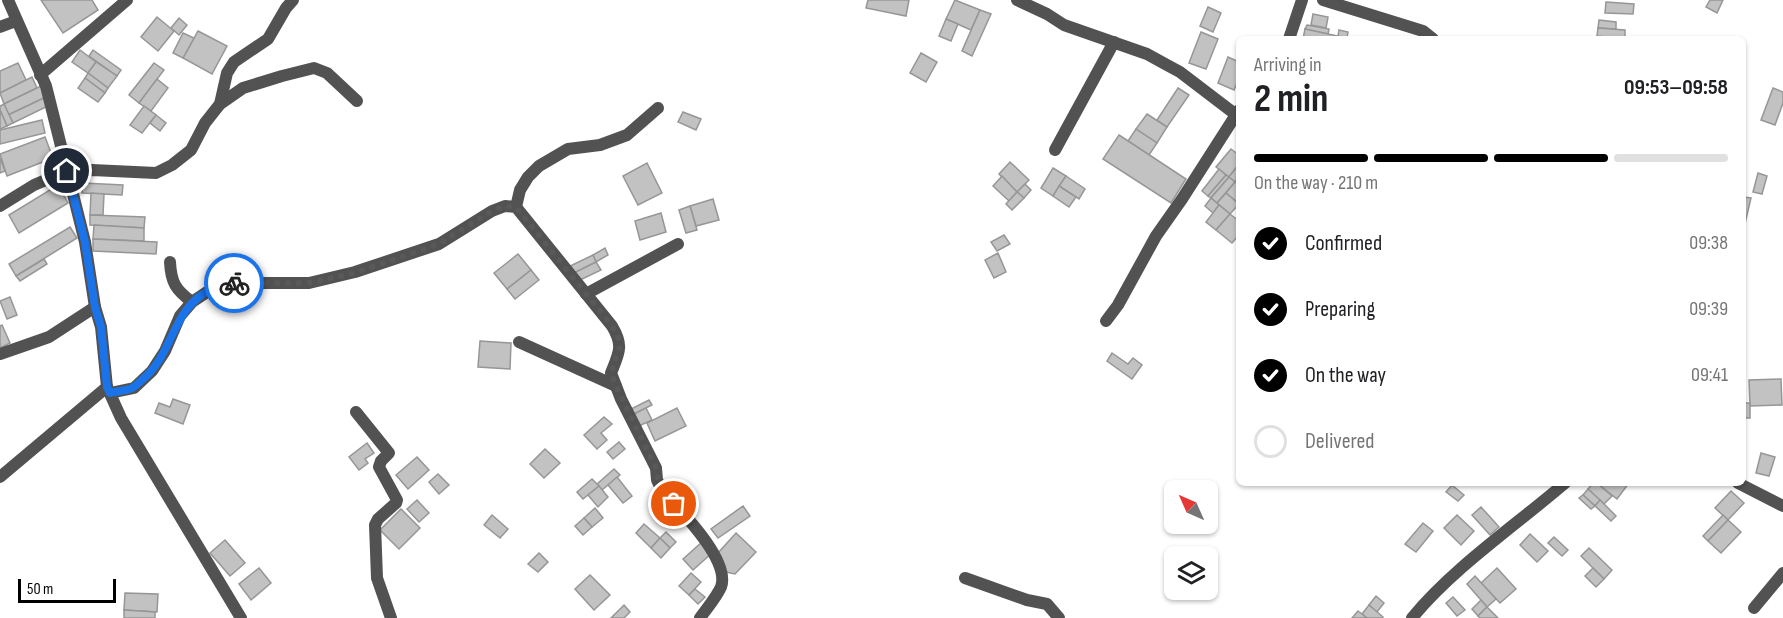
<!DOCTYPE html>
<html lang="en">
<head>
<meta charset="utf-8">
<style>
	:root { --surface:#fff; --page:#f2f2f2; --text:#202124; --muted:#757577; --line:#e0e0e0; --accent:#000 }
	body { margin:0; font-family:"Sofia Sans Condensed",sans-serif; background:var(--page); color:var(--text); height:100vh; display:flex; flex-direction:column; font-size:22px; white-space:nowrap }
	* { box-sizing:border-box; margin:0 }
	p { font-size:20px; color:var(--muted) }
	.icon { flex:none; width:33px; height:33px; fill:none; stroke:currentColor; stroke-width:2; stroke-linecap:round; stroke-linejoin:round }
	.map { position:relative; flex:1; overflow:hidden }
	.side { position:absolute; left:1236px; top:36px; width:510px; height:450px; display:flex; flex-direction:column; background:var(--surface); border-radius:9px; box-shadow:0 2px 4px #0004 }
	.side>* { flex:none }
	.needle { width:39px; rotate:315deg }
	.fabs { position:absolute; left:1164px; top:480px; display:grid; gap:12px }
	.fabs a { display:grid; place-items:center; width:54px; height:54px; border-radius:9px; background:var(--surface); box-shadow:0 2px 4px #0004; font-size:30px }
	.scale { position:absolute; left:18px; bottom:15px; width:98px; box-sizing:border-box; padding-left:6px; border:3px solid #000; border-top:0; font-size:16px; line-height:21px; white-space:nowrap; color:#000; -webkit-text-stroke:4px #fff; paint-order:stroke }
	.pin { position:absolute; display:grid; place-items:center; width:51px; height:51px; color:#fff; margin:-26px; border:3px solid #fff; border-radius:50%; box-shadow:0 2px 6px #0007 }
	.courier { position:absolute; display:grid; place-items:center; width:60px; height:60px; margin:-30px; border:4px solid #1a73e8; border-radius:50%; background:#fff; color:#222; box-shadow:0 2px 8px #0007 }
	.head em { font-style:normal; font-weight:700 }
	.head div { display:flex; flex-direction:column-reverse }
	.head { display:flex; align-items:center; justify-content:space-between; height:102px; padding:0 18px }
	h1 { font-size:39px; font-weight:700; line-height:45px }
	.bar { display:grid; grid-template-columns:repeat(4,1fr); gap:9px 6px; align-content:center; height:72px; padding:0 18px }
	.bar i { height:8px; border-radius:4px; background:var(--line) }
	.bar .on { background:var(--accent) }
	.bar p { grid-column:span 4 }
	ol { padding:0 18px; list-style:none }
	li { display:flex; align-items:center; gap:18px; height:66px }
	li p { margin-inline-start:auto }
	li .icon { padding:6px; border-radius:50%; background:var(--accent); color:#fff; stroke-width:4 }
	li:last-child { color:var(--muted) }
	li i { width:33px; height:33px; border:3px solid var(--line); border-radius:50% }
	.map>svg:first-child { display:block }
	.building { fill:#c2c2c2; stroke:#969696; stroke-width:1.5 }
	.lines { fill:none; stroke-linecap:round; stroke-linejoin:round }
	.minor { stroke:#525252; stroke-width:12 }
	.done { stroke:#595959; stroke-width:6; stroke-dasharray:0 10.8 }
	.route { stroke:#1a73e8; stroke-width:8 }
</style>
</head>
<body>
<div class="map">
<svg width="1783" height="618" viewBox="0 0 1783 618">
	<rect width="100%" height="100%" fill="#fff"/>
	<g class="building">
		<path d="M 41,0 L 92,0 L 98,10 L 63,33 Z"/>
		<path d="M 868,0 L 909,0 L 906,16 L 866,8 Z"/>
		<path d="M 955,0 L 980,10 L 971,30 L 946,19 Z"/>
		<path d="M 1710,0 L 1723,0 L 1717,13 L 1706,7 Z"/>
		<path d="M 1606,2 L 1634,4 L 1633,14 L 1605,13 Z"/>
		<path d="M 1208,7 L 1221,13 L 1213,32 L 1200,26 Z"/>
		<path d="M 980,10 L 991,14 L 972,56 L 962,51 Z"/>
		<path d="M 1313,14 L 1328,17 L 1326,28 L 1311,25 Z"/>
		<path d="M 157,17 L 174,31 L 158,51 L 141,37 Z"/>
		<path d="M 179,18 L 187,25 L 179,35 L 171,28 Z"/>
		<path d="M 946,19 L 958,24 L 951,41 L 939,36 Z"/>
		<path d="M 1599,20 L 1616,22 L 1616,29 L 1598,28 Z"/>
		<path d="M 1307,25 L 1329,29 L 1328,34 L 1305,29 Z"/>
		<path d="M 1598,28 L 1625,30 L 1625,39 L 1597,36 Z"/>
		<path d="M 1305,29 L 1347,38 L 1347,39 L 1303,39 Z"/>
		<path d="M 1339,30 L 1348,32 L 1347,38 L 1338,36 Z"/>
		<path d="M 198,31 L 227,46 L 212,74 L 183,58 Z"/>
		<path d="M 1201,32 L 1218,39 L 1206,69 L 1189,63 Z"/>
		<path d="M 183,33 L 194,38 L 183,58 L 173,53 Z"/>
		<path d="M 80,50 L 96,62 L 88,73 L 72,62 Z"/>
		<path d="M 93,50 L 121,70 L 117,76 L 89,56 Z"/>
		<path d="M 921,53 L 937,62 L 926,82 L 910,73 Z"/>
		<path d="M 1228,57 L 1239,62 L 1239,78 L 1234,90 L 1218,83 Z"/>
		<path d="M 96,62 L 117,76 L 108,88 L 88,73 Z"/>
		<path d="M 18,63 L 26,80 L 0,93 L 0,71 Z"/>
		<path d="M 154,63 L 164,70 L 139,103 L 129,95 Z"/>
		<path d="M 88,73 L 108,88 L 105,93 L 85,78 Z"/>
		<path d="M 32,77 L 37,88 L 4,104 L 0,93 Z"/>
		<path d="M 85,78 L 105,93 L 98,102 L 78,88 Z"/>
		<path d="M 157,79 L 168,88 L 151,111 L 139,103 Z"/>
		<path d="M 41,86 L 46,97 L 8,115 L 4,104 Z"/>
		<path d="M 1178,88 L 1189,95 L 1167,127 L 1157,120 Z"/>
		<path d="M 1773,88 L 1783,92 L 1783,103 L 1775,125 L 1761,120 Z"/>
		<path d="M 46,97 L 50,105 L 13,123 L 8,115 Z"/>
		<path d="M 4,104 L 13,123 L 7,126 L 0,110 L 0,106 Z"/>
		<path d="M 144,106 L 156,115 L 142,133 L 130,125 Z"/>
		<path d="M 0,110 L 7,126 L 0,129 Z"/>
		<path d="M 683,112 L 701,119 L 696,130 L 678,122 Z"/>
		<path d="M 1147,114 L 1167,127 L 1157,143 L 1136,129 Z"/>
		<path d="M 156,115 L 166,123 L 160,131 L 150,123 Z"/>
		<path d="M 42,120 L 45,133 L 0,144 L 0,130 Z"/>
		<path d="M 1136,129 L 1157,143 L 1149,155 L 1128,141 Z"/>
		<path d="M 1119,135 L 1186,179 L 1171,203 L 1103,159 Z"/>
		<path d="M 45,137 L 53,158 L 7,176 L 0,154 Z"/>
		<path d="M 1231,149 L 1239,155 L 1239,164 L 1229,177 L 1216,167 Z"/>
		<path d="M 0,158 L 5,171 L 0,173 Z"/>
		<path d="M 1010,162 L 1029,180 L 1017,192 L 999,174 Z"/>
		<path d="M 647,163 L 662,193 L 638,205 L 623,176 Z"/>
		<path d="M 1239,164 L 1239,176 L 1235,182 L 1229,177 Z"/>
		<path d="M 1053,168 L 1066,176 L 1053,196 L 1041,188 Z"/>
		<path d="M 1219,169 L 1226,175 L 1208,196 L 1202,191 Z"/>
		<path d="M 1758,173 L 1767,176 L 1762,194 L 1753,192 Z"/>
		<path d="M 1226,175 L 1229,177 L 1211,198 L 1208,196 Z"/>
		<path d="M 1002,176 L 1017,192 L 1009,201 L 993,186 Z"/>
		<path d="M 1066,176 L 1085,189 L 1079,199 L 1059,186 Z"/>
		<path d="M 1229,177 L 1235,182 L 1217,203 L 1211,198 Z"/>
		<path d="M 1235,182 L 1239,185 L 1239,200 L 1237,202 L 1226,193 Z"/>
		<path d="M 83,183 L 123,185 L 122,195 L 82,193 Z"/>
		<path d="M 1025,184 L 1031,190 L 1024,198 L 1017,192 Z"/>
		<path d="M 58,185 L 68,203 L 19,233 L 9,215 Z"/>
		<path d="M 1059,186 L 1076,197 L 1069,207 L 1053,196 Z"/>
		<path d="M 1017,192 L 1024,198 L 1012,210 L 1006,204 Z"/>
		<path d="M 91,193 L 104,194 L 103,215 L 90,215 Z"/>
		<path d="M 1226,193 L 1239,204 L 1230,214 L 1217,203 Z"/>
		<path d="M 1743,197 L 1751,198 L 1743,232 Z"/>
		<path d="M 1211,198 L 1219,205 L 1213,213 L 1205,206 Z"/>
		<path d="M 713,199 L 719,220 L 696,226 L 690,206 Z"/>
		<path d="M 1219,205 L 1230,214 L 1216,230 L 1206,222 Z"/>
		<path d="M 690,206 L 697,230 L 686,233 L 679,210 Z"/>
		<path d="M 661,213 L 666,232 L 640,240 L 635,221 Z"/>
		<path d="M 1230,214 L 1239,221 L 1239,235 L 1232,243 L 1216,230 Z"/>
		<path d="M 90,215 L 145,217 L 144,228 L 90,225 Z"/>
		<path d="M 94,225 L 144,228 L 144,241 L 93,239 Z"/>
		<path d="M 70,227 L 77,238 L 16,276 L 9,264 Z"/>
		<path d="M 1004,235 L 1010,244 L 997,251 L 991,242 Z"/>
		<path d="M 93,239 L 157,242 L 156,254 L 93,251 Z"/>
		<path d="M 605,248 L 608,255 L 596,262 L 593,255 Z"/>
		<path d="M 998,253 L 1006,272 L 994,278 L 985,260 Z"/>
		<path d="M 518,254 L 531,270 L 507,289 L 494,273 Z"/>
		<path d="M 593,255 L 596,262 L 574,273 L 570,266 Z"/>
		<path d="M 44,259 L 47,264 L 20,281 L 16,276 Z"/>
		<path d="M 596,262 L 601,270 L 578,281 L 574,273 Z"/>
		<path d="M 531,270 L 539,280 L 515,299 L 507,289 Z"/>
		<path d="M 10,297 L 17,315 L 7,319 L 0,301 Z"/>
		<path d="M 2,325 L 10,343 L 0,348 L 0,326 Z"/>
		<path d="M 480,341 L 511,343 L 510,369 L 478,367 Z"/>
		<path d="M 1112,353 L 1128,364 L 1133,358 L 1142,365 L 1132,379 L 1107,361 Z"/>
		<path d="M 1781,379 L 1782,405 L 1750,406 L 1749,380 Z"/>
		<path d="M 173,399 L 190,405 L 183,424 L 155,413 L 159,403 L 170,407 Z"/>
		<path d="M 649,400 L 652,405 L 634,414 L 631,409 Z"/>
		<rect x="1743" y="403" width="7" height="15"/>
		<path d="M 646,408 L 652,420 L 639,426 L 634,414 Z"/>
		<path d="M 677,408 L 686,426 L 655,441 L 647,423 Z"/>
		<path d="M 604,417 L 612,424 L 601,433 L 607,440 L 597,449 L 584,435 Z"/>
		<path d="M 619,442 L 625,449 L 613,459 L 607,452 Z"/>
		<path d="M 367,443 L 374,453 L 365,459 L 368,463 L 359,470 L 349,457 Z"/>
		<path d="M 545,449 L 560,463 L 544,478 L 530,464 Z"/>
		<path d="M 1761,453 L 1775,457 L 1769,476 L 1756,473 Z"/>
		<path d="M 417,457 L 429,470 L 408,489 L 396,475 Z"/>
		<path d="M 614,469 L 620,475 L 602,490 L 597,484 Z"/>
		<path d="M 438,474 L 449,485 L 439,494 L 429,482 Z"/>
		<path d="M 617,477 L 632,496 L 623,503 L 608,485 Z"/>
		<path d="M 592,479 L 599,486 L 583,499 L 577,492 Z"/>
		<path d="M 1593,483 L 1597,483 L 1612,496 L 1604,504 L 1588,489 Z"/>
		<path d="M 1597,483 L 1629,483 L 1617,499 Z"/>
		<path d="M 1452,485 L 1464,495 L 1458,501 L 1446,492 Z"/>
		<path d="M 599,486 L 608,497 L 598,507 L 588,495 Z"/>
		<path d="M 1588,489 L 1600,500 L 1595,506 L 1583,495 Z"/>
		<path d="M 1731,491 L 1744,503 L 1728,520 L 1715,508 Z"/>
		<path d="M 1583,495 L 1595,506 L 1591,509 L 1579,498 Z"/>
		<path d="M 417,500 L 429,513 L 419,522 L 407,509 Z"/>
		<path d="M 1600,500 L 1616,516 L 1611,521 L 1595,506 Z"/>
		<path d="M 743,506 L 750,516 L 718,538 L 711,529 Z"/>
		<path d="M 1481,507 L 1499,527 L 1490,535 L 1472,515 Z"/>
		<path d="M 595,508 L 603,518 L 592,527 L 584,518 Z"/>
		<path d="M 401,509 L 420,528 L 399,549 L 380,530 Z"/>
		<path d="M 492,515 L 508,529 L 500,538 L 484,525 Z"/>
		<path d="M 1457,515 L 1474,531 L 1461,545 L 1444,528 Z"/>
		<path d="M 1723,515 L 1728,520 L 1708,541 L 1703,536 Z"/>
		<path d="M 584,518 L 592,527 L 583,535 L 575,526 Z"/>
		<path d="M 1728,520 L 1741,532 L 1721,553 L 1708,541 Z"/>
		<path d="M 1423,523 L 1433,531 L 1416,552 L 1405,544 Z"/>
		<path d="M 644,524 L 660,538 L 651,548 L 636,533 Z"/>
		<path d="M 666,532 L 676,542 L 670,548 L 660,538 Z"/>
		<path d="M 736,533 L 756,552 L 735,574 L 726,572 L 718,553 Z"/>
		<path d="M 1530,534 L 1548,551 L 1537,562 L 1520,545 Z"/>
		<path d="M 1554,537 L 1568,550 L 1562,556 L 1548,543 Z"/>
		<path d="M 660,538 L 670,548 L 661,558 L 651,548 Z"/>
		<path d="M 225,540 L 245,563 L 230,576 L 210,553 Z"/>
		<path d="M 702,542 L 712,553 L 693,570 L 683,559 Z"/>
		<path d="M 1589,548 L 1612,570 L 1604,579 L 1581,556 Z"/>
		<path d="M 539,553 L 548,562 L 538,572 L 528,564 Z"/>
		<path d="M 259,568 L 271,583 L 251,600 L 239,584 Z"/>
		<path d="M 1497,568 L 1516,589 L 1500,603 L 1481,583 Z"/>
		<path d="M 1593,568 L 1604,579 L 1596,587 L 1585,576 Z"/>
		<path d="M 691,573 L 701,582 L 689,595 L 679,586 Z"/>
		<path d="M 590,575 L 610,595 L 594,610 L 575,589 Z"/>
		<path d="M 1475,576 L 1496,599 L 1487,607 L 1467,584 Z"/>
		<path d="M 695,589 L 705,597 L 698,604 L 689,595 Z"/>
		<path d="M 125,593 L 158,594 L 157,612 L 124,610 Z"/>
		<path d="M 1376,596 L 1384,603 L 1377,612 L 1369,605 Z"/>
		<path d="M 1453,597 L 1465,610 L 1457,616 L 1446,603 Z"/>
		<path d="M 1481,600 L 1487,607 L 1478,616 L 1472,609 Z"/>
		<path d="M 624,605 L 630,612 L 624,618 L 611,618 Z"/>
		<path d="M 1369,605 L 1383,617 L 1382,618 L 1367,618 L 1362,614 Z"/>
		<path d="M 1487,607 L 1498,618 L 1480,618 L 1478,616 Z"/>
		<path d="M 124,610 L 155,612 L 155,618 L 124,618 Z"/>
		<path d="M 1358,611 L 1362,614 L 1367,618 L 1352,618 Z"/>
	</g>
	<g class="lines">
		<g class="minor">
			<path d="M 8,0 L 46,86 L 85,242 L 95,307 L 101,327 L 107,387"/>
			<path d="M 1017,0 L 1047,14 L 1064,25 L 1147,54 L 1167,65 L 1180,72 L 1239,117"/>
			<path d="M 1323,0 L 1423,31 L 1433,39"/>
			<path d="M 0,27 L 16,21"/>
			<path d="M 1289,39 L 1302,0"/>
			<path d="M 40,75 L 127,0"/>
			<path d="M 220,104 L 227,73 L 234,62 L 268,39 L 286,8 L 293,0"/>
			<path d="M 1055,150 L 1114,42"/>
			<path d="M 0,206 L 34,185 L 67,171 L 92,170 L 156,173 L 172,165 L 191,150 L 205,123 L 220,104 L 243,88 L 282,76 L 314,68 L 327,73 L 357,101"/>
			<path d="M 516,207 L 520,190 L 528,177 L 539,166 L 568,149 L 600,145 L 627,135 L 658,108"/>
			<path d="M 170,262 C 171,283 176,290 192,302"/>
			<path d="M 586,294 L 678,244"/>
			<path d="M 1106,321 L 1118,305 L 1156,236 L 1182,199 L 1239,110"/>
			<path d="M 519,342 L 616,386"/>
			<path d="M 0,354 L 49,337 L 95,307"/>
			<path d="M 110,393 L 134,388 L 152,371 L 165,351 L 180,316 L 192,302 L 207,292 L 227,283 L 309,283 L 355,272 L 439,244 L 492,211 L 505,206 L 516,207 L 612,326 C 624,346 619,353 611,373 L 621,399 L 656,468 L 657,480 L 662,490 C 678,508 731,560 721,587 C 716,598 707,608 700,618"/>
			<path d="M 356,412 L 389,453 L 381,461 L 379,467 L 397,500 L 396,503 L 378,519 L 375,525 L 377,578 L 391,618"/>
			<path d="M 0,477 L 107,387 L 121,418 L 241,618"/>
			<path d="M 1738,483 L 1783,506"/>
			<path d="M 965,578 L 1027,600 L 1047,604 L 1059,618"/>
			<path d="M 1754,608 L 1783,573"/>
			<path d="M 1412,618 C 1453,568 1516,525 1565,483"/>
		</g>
	</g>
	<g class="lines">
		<path class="done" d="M 234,283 L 309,283 L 355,273 L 439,244 L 492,211 L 505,206 L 516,207 L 612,326 C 628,351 615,348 612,372 C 612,376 614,381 616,386 L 656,468 C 658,484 663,492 674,504"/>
		<path class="route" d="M 67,171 L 85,242 L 95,307 L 101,327 L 107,387 L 110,393 C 117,391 126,391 132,388 C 136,386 140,382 143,379 C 175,352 171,308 212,289 C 219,286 226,283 234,283"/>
	</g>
</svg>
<div class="fabs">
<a><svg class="needle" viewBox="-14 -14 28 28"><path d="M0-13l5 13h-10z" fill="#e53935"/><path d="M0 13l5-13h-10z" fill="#757577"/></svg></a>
<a><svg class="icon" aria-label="layers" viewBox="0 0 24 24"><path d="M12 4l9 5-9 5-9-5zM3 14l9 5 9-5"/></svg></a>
</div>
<div class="scale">50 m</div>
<div class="pin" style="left:674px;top:504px;background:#ea580c"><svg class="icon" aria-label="bag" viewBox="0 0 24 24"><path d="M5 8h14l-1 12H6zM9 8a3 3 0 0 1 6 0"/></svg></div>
<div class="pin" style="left:67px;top:171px;background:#1f2937"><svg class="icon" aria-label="home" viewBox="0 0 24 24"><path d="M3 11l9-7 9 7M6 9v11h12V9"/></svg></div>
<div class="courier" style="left:234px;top:283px"><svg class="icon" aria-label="bike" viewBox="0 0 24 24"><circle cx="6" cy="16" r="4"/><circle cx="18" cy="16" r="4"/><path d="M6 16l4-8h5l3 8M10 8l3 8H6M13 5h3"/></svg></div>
<section class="side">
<div class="head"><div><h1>2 min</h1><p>Arriving in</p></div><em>09:53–09:58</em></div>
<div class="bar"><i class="on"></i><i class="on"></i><i class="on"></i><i></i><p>On the way · 210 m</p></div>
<ol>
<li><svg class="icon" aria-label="check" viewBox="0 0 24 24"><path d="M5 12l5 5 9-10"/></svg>Confirmed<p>09:38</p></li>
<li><svg class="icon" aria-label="check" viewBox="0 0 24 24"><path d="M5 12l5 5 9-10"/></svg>Preparing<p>09:39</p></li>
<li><svg class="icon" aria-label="check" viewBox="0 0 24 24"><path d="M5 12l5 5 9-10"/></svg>On the way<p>09:41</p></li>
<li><i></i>Delivered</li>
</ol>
</section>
</div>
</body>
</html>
